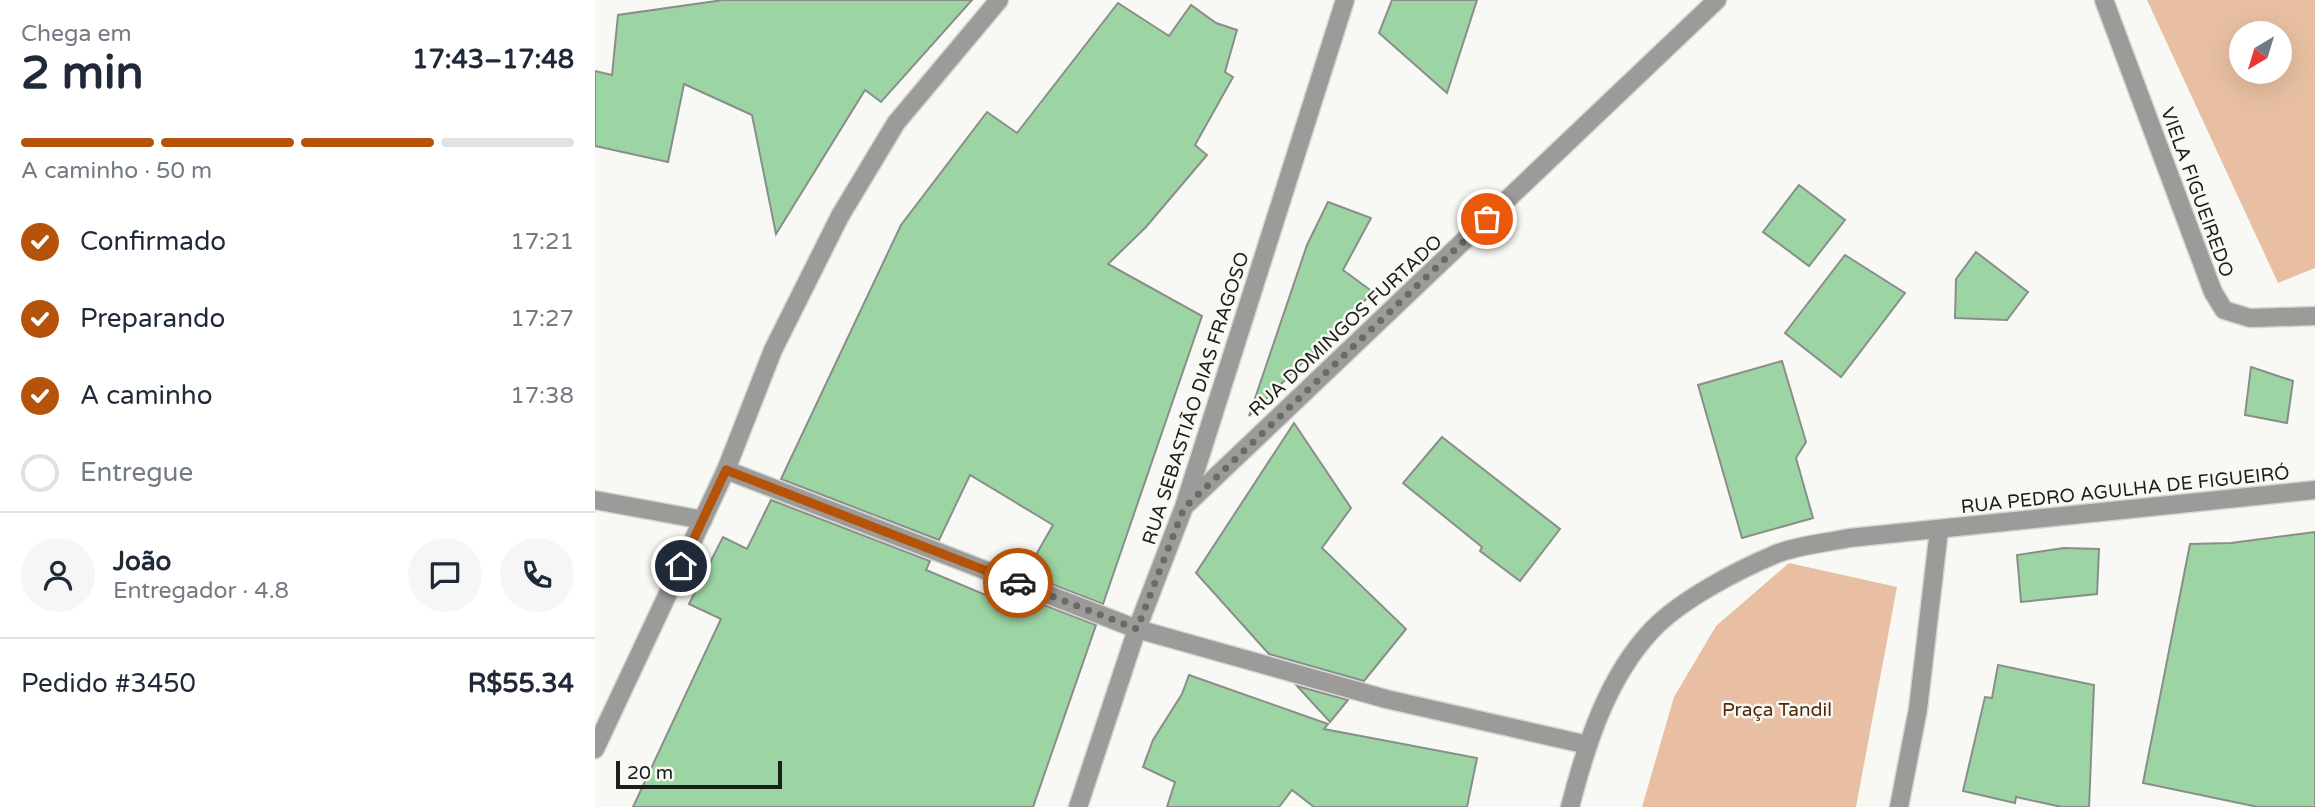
<!DOCTYPE html>
<html lang="pt">
<head>
<meta charset="utf-8">
<style>
	:root { --surface:#fff; --page:#f6f6f7; --text:#1f2937; --muted:#747a83; --line:#e0e1e3; --accent:#b45309 }
	body { margin:0; font-family:"Varela Round",sans-serif; background:var(--page); color:var(--text); height:100vh; display:flex; flex-direction:column; font-size:26px; white-space:nowrap }
	* { box-sizing:border-box; margin:0 }
	p { font-size:23px; color:var(--muted) }
	.icon { flex:none; width:38px; height:38px; fill:none; stroke:currentColor; stroke-width:2; stroke-linecap:round; stroke-linejoin:round }
	.map { position:relative; flex:1; overflow:hidden }
	.drawer { display:flex; flex-direction:column; background:var(--surface); width:595px }
	.drawer>* { flex:none }
	.needle { width:46px; rotate:218deg }
	.controls { position:absolute; left:1634px; top:21px; display:grid; gap:14px }
	.controls a { display:grid; place-items:center; width:63px; height:63px; border-radius:50%; background:var(--surface); box-shadow:0 7px 28px #0002; font-size:35px }
	.scale { position:absolute; left:21px; bottom:18px; width:166px; box-sizing:border-box; padding-left:7px; border:4px solid #1d1d1b; border-top:0; font-size:19px; line-height:24px; white-space:nowrap; color:#1d1d1b; -webkit-text-stroke:5px #f8f9f4; paint-order:stroke }
	.pin { position:absolute; display:grid; place-items:center; width:60px; height:60px; color:#fff; margin:-30px; border:4px solid #fff; border-radius:50%; box-shadow:0 2px 7px #0007 }
	.courier { position:absolute; display:grid; place-items:center; width:70px; height:70px; margin:-35px; border:5px solid #b45309; border-radius:50%; background:#fff; color:#222; box-shadow:0 2px 9px #0007 }
	.overview em { font-style:normal; font-weight:700 }
	.overview div { display:flex; flex-direction:column-reverse }
	.overview { display:flex; align-items:center; justify-content:space-between; height:119px; padding:0 21px }
	h1 { font-size:46px; font-weight:700; line-height:52px }
	.bar { display:grid; grid-template-columns:repeat(4,1fr); gap:10px 7px; align-content:center; height:84px; padding:0 21px }
	.bar i { height:9px; border-radius:5px; background:var(--line) }
	.bar .selected { background:var(--accent) }
	.bar p { grid-column:span 4 }
	.line { display:flex; align-items:center; gap:18px; padding:0 21px; border-top:2px solid var(--line) }
	.line div { flex:1 }
	.round { display:grid; place-items:center; flex:none; width:74px; height:74px; border-radius:37px; background:var(--page) }
	ol { padding:0 21px; list-style:none }
	li { display:flex; align-items:center; gap:21px; height:77px }
	li p { margin-inline-start:auto }
	li .icon { padding:7px; border-radius:50%; background:var(--accent); color:#fff; stroke-width:4 }
	li:last-child { color:var(--muted) }
	li i { width:38px; height:38px; border:4px solid var(--line); border-radius:50% }
	main { display:flex; flex:1; min-height:0 }
	.map>svg:first-child { display:block }
	.green { fill:#e8bfa2; fill-rule:evenodd }
	.building { fill:#9cd4a3; stroke:#8a8e8a; stroke-width:2 }
	.lines { fill:none; stroke-linecap:round; stroke-linejoin:round }
	.minor-casing { stroke:#d5d6d1; stroke-width:21 }
	.minor { stroke:#9c9b99; stroke-width:18 }
	.done { stroke:#6a6a67; stroke-width:7; stroke-dasharray:0 12.6 }
	.route { stroke:#b45309; stroke-width:9 }
	.labels { text-anchor:middle; stroke-width:5; stroke-linejoin:round; paint-order:stroke }
	.street-label { font-size:19px; fill:#1d1d1b; stroke:#f8f9f4 }
	.park-label { font-size:19px; fill:#512b0a; stroke:#f8f9f4 }
</style>
</head>
<body>
<main>
<section class="drawer">
<div class="overview"><div><h1>2 min</h1><p>Chega em</p></div><em>17:43–17:48</em></div>
<div class="bar"><i class="selected"></i><i class="selected"></i><i class="selected"></i><i></i><p>A caminho · 50 m</p></div>
<ol>
<li><svg class="icon" aria-label="check" viewBox="0 0 24 24"><path d="M5 12l5 5 9-10"/></svg>Confirmado<p>17:21</p></li>
<li><svg class="icon" aria-label="check" viewBox="0 0 24 24"><path d="M5 12l5 5 9-10"/></svg>Preparando<p>17:27</p></li>
<li><svg class="icon" aria-label="check" viewBox="0 0 24 24"><path d="M5 12l5 5 9-10"/></svg>A caminho<p>17:38</p></li>
<li><i></i>Entregue</li>
</ol>
<div class="line" style="height:126px"><a class="round"><svg class="icon" aria-label="person" viewBox="0 0 24 24"><circle cx="12" cy="8" r="4"/><path d="M4 21q1-7 8-7t8 7"/></svg></a><div><b>João</b><p>Entregador · 4.8</p></div><a class="round"><svg class="icon" aria-label="chat" viewBox="0 0 24 24"><path d="M4 5h16v11H9l-5 4z"/></svg></a><a class="round"><svg class="icon" aria-label="phone" viewBox="0 0 24 24"><path d="M5 4h4l2 5-3 2q2 4 5 5l2-3 5 2v4C11 20 4 13 5 4z"/></svg></a></div>
<div class="line" style="height:91px"><div>Pedido #3450</div><b>R$55.34</b></div>
</section>
<div class="map">
<svg width="1720" height="807" viewBox="0 0 1720 807">
	<rect width="100%" height="100%" fill="#f8f9f4"/>
	<g class="green">
		<path d="M 1552,0 L 1720,0 L 1720,268 L 1683,283 ZM 1685,33 L 1685,72 L 1647,72 L 1647,33 Z"/>
		<path d="M 1194,563 L 1302,587 L 1261,807 L 1047,807 L 1079,697 L 1121,626 Z"/>
	</g>
	<g class="building">
		<path d="M 128,0 L 377,0 L 286,102 L 270,90 L 181,234 L 157,115 L 89,84 L 73,162 L 0,146 L 0,71 L 17,75 L 23,15 Z"/>
		<path d="M 797,0 L 882,0 L 852,93 L 784,33 Z"/>
		<path d="M 523,3 L 574,36 L 596,5 L 621,23 L 642,30 L 630,72 L 638,77 L 600,145 L 612,155 L 551,227 L 513,264 L 607,316 L 508,604 L 430,574 L 458,525 L 375,475 L 344,540 L 186,479 L 306,225 L 392,112 L 422,133 Z"/>
		<path d="M 1204,185 L 1250,220 L 1214,266 L 1168,232 Z"/>
		<path d="M 733,202 L 776,218 L 748,270 L 778,292 L 654,416 L 712,245 Z"/>
		<path d="M 1381,252 L 1433,292 L 1412,320 L 1360,318 L 1361,279 Z"/>
		<path d="M 1250,255 L 1310,293 L 1246,377 L 1190,333 Z"/>
		<path d="M 1187,361 L 1211,442 L 1201,458 L 1218,518 L 1147,538 L 1103,385 Z"/>
		<path d="M 1656,367 L 1698,381 L 1692,423 L 1650,415 Z"/>
		<path d="M 699,423 L 756,508 L 727,548 L 811,629 L 769,681 L 674,654 L 601,573 Z"/>
		<path d="M 847,437 L 965,529 L 925,581 L 885,551 L 887,547 L 808,483 Z"/>
		<path d="M 176,500 L 335,561 L 331,570 L 412,604 L 418,593 L 501,625 L 438,807 L 38,807 L 126,619 L 94,604 L 128,537 L 152,549 Z"/>
		<path d="M 1720,532 L 1720,807 L 1663,807 L 1548,783 L 1595,544 L 1636,543 Z"/>
		<path d="M 1469,548 L 1504,549 L 1502,594 L 1426,602 L 1422,555 Z"/>
		<path d="M 1403,665 L 1499,685 L 1494,807 L 1467,807 L 1421,797 L 1420,803 L 1368,791 L 1390,697 L 1397,698 Z"/>
		<path d="M 594,675 L 733,724 L 729,729 L 882,758 L 872,807 L 719,807 L 697,790 L 684,807 L 572,807 L 580,782 L 548,767 L 558,740 L 587,694 Z"/>
		<path d="M 702,686 L 753,700 L 735,722 Z"/>
	</g>
	<g class="lines">
		<g class="minor-casing">
			<g id="minor">
				<path d="M 1509,0 L 1618,292 L 1629,310 L 1655,318 L 1720,316"/>
				<path d="M 131,470 L 542,629 L 791,699 L 993,745"/>
				<path d="M 0,500 L 108,520"/>
				<path d="M 592,504 L 1122,0"/>
				<path d="M 0,749 L 131,470 L 178,350 L 245,216 L 301,123 L 404,0"/>
				<path d="M 483,807 L 542,629 L 589,507 L 750,0"/>
				<path d="M 975,807 C 991,745 1012,677 1058,629 C 1087,599 1143,570 1181,554 C 1203,545 1231,543 1254,538 L 1720,490"/>
				<path d="M 1304,807 L 1323,709 L 1344,530"/>
			</g>
		</g>
		<use href="#minor" class="minor"/>
	</g>
	<g class="lines">
		<path class="done" d="M 423,583 L 542,629 L 589,508 L 892,219"/>
		<path class="route" d="M 86,566 L 131,470 L 423,583"/>
	</g>
	<g class="labels">
		<g class="street-label">
			<text transform="translate(1603 192) rotate(70)" y="7">VIELA FIGUEIREDO</text>
			<text transform="translate(750 325) rotate(-43)" y="7">RUA DOMINGOS FURTADO</text>
			<text transform="translate(600 398) rotate(-72)" y="7">RUA SEBASTIÃO DIAS FRAGOSO</text>
			<text transform="translate(1530 489) rotate(-6)" y="7">RUA PEDRO AGULHA DE FIGUEIRÓ</text>
		</g>
		<g class="park-label">
			<text x="1182" y="716">Praça Tandil</text>
		</g>
	</g>
</svg>
<div class="controls">
<a><svg class="needle" viewBox="-14 -14 28 28"><path d="M0-13l5 13h-10z" fill="#e53935"/><path d="M0 13l5-13h-10z" fill="#747a83"/></svg></a>
</div>
<div class="scale">20 m</div>
<div class="pin" style="left:892px;top:219px;background:#ea580c"><svg class="icon" aria-label="bag" viewBox="0 0 24 24"><path d="M5 8h14l-1 12H6zM9 8a3 3 0 0 1 6 0"/></svg></div>
<div class="pin" style="left:86px;top:566px;background:#1f2937"><svg class="icon" aria-label="home" viewBox="0 0 24 24"><path d="M3 11l9-7 9 7M6 9v11h12V9"/></svg></div>
<div class="courier" style="left:423px;top:583px"><svg class="icon" aria-label="car" viewBox="0 0 24 24"><path d="M5 17H2v-5l4-1 3-4h7l3 4 3 1v5h-3M9 17h6M6 11h13"/><circle cx="7" cy="17" r="2"/><circle cx="17" cy="17" r="2"/></svg></div>
</div>
</main>
</body>
</html>
